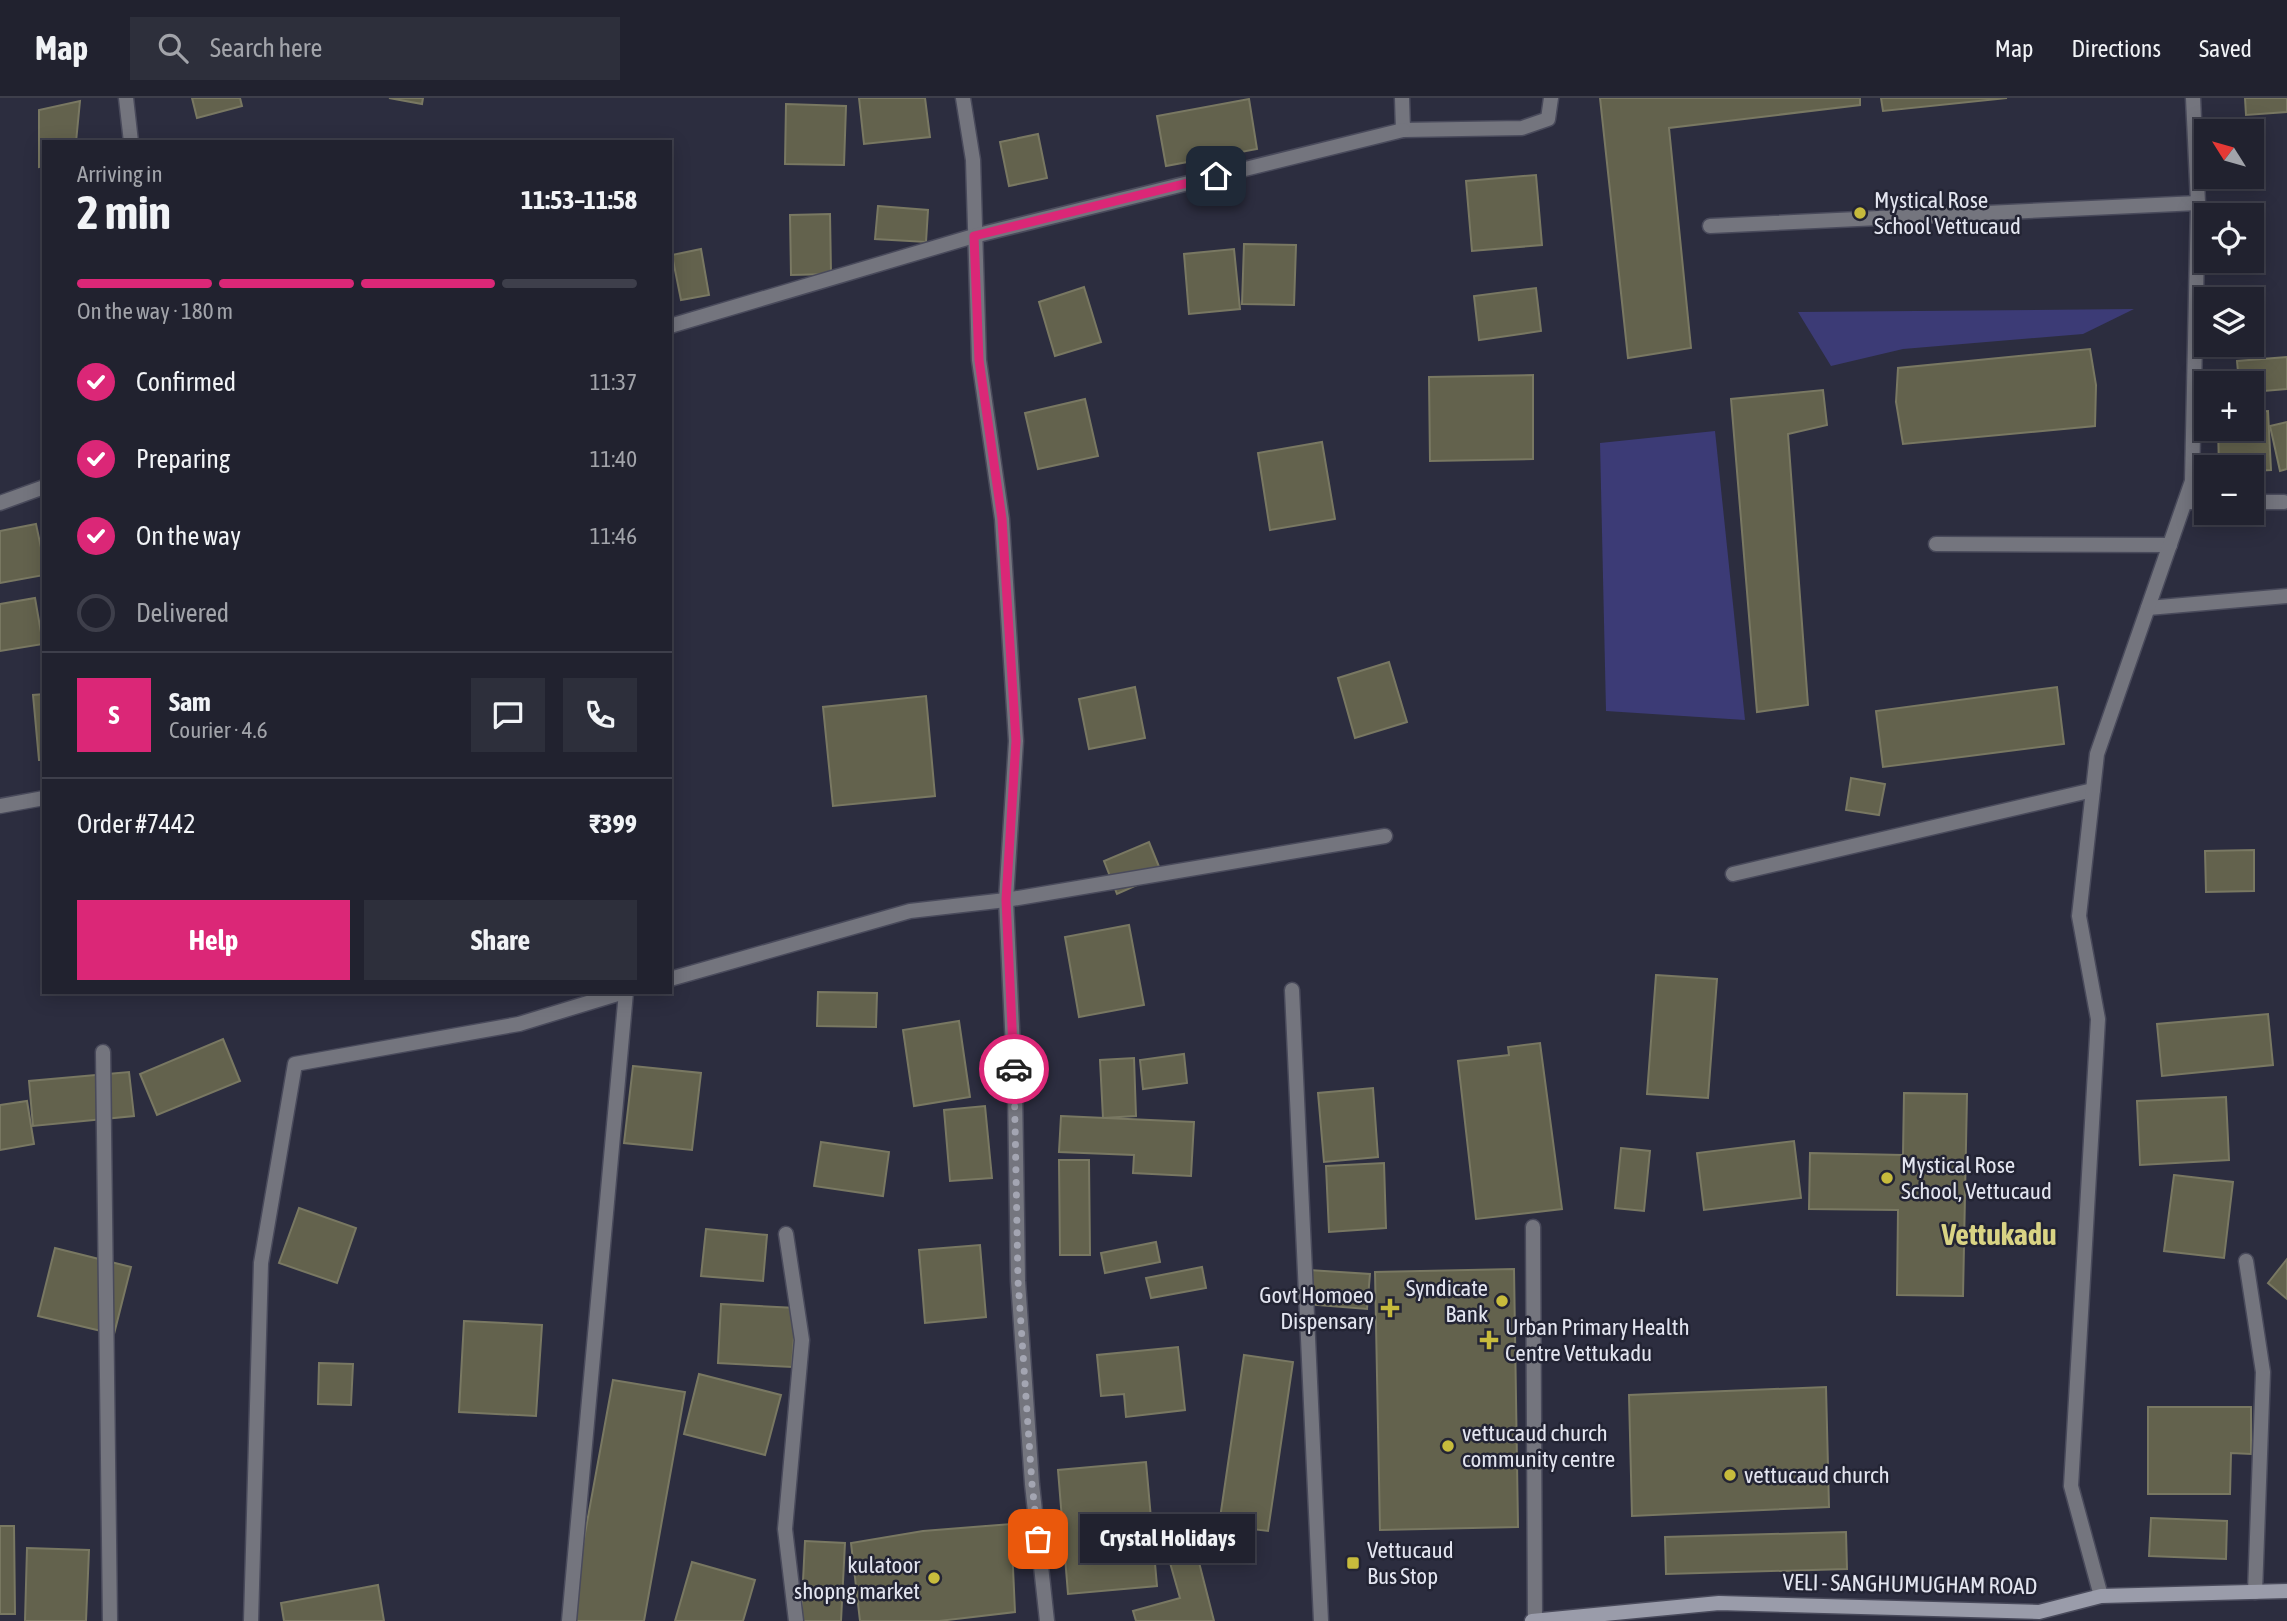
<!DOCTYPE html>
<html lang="en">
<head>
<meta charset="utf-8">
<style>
	:root { --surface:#21222f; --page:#2d2f3b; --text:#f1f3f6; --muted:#a2a4aa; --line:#3e3f4b; --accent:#db2777 }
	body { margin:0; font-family:"Asap Condensed",sans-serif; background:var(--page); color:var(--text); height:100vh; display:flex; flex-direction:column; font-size:26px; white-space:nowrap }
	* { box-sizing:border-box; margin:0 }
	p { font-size:23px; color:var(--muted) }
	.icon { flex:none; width:38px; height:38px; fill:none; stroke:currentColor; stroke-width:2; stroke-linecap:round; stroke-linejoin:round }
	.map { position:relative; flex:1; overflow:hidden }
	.panel { position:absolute; left:42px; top:42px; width:630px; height:854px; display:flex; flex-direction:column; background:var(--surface); border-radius:0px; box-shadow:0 4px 18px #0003,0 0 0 2px var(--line) }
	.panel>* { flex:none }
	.needle { width:46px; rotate:307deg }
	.fabs { position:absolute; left:2194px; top:21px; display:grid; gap:14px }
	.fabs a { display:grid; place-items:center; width:70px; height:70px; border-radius:0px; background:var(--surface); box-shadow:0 4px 18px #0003,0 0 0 2px var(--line); font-size:35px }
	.pin { position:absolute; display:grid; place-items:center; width:60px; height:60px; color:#fff; margin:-30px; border-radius:14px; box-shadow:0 4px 10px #0006 }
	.courier { position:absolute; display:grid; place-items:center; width:70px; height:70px; margin:-35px; border:5px solid #db2777; border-radius:50%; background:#fff; color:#222; box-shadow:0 2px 9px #0007 }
	.bubble { position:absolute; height:49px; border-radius:0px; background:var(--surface); box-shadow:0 4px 18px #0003,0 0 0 2px var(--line); font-size:23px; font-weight:700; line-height:49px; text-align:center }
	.head em { font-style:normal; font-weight:700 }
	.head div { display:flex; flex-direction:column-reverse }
	.head { display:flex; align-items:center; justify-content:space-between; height:119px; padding:0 35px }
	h1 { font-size:46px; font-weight:700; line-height:52px }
	.bar { display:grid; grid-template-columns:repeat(4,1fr); gap:10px 7px; align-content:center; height:84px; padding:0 35px }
	.bar i { height:9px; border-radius:5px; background:var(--line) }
	.bar .active { background:var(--accent) }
	.bar p { grid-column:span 4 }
	.line { display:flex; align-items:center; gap:18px; padding:0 35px; border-top:2px solid var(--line) }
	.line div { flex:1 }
	.round { display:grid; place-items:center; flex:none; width:74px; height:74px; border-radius:0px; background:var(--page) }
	ol { padding:0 35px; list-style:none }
	li { display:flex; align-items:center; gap:21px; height:77px }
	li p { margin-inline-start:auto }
	li .icon { padding:7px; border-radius:50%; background:var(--accent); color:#fff; stroke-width:4 }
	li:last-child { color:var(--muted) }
	li i { width:38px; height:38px; border:4px solid var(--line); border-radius:50% }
	.primary-button { display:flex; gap:14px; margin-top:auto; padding:14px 35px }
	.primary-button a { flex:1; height:80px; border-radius:0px; background:var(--accent); color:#fff; font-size:28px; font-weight:700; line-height:80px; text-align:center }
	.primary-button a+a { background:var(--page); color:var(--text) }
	header { display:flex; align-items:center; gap:42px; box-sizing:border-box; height:98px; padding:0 35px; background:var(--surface); border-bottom:2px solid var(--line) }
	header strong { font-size:33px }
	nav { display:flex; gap:38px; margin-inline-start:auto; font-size:24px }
	.search { width:490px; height:63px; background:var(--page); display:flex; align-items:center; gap:18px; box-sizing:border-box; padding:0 24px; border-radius:0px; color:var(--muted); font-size:26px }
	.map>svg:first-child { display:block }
	.green { fill:#3c3b76 }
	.building { fill:#63624d; stroke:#797862; stroke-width:2 }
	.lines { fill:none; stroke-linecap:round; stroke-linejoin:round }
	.service-casing { stroke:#494a5b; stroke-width:17 }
	.minor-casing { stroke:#494a5b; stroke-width:17 }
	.secondary-casing { stroke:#494a5b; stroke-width:17 }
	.service { stroke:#74757e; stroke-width:14 }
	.minor { stroke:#74757e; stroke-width:14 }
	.secondary { stroke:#9a9caa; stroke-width:14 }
	.done { stroke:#a3a5b2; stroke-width:7; stroke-dasharray:0 12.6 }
	.route { stroke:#db2777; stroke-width:9 }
	.poi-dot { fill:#c7bb3c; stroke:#232434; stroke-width:2.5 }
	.labels { text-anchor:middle; stroke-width:5; stroke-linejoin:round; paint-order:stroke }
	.poi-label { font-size:23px; fill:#e3e5f0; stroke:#232434; text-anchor:start }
	.street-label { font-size:23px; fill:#e3e5f0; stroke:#232434 }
	.district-label { font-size:30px; font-weight:bold; fill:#d9d384; stroke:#232434 }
</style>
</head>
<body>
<header>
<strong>Map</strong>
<div class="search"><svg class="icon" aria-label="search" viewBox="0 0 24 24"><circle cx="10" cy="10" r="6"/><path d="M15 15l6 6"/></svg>Search here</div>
<nav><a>Map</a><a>Directions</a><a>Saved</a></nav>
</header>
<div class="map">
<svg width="2287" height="1523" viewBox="0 0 2287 1523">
	<rect width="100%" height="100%" fill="#2c2d3f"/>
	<g class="green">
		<path d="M 2134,211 L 2083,236 L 1903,251 L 1831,268 L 1798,214 Z"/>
		<path d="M 1715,333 L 1745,622 L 1606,613 L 1600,345 Z"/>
	</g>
	<g class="building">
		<path d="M 192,0 L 240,0 L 242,8 L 197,20 Z"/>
		<path d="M 389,0 L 423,0 L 422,6 Z"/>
		<path d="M 859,0 L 925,0 L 930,39 L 864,46 Z"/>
		<path d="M 1600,0 L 1860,0 L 1860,7 L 1669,30 L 1691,250 L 1628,260 Z"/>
		<path d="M 1881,0 L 2007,0 L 1883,13 Z"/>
		<path d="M 2245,0 L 2287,0 L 2287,14 L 2246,17 Z"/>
		<path d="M 1249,1 L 1257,51 L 1166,68 L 1157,18 Z"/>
		<path d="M 80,3 L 76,44 L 44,44 L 44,68 L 39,69 L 39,12 Z"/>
		<path d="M 786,6 L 846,8 L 844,67 L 785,66 Z"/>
		<path d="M 1038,36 L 1047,80 L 1009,88 L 1000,44 Z"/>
		<path d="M 1536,77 L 1542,147 L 1472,153 L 1466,83 Z"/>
		<path d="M 878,108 L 928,112 L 926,144 L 875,141 Z"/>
		<path d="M 830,116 L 831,176 L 791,177 L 790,117 Z"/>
		<path d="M 1244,146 L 1296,147 L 1294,207 L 1242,206 Z"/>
		<path d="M 701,151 L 709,197 L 681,202 L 672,157 Z"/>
		<path d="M 1234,151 L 1240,211 L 1189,216 L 1184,156 Z"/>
		<path d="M 1084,189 L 1101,244 L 1055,258 L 1039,204 Z"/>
		<path d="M 1536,190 L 1541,233 L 1479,242 L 1474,198 Z"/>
		<path d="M 2090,251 L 2096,287 L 2095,328 L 1903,346 L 1896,304 L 1898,270 Z"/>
		<path d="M 2287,259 L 2287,291 L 2252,294 L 2252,285 L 2239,285 L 2237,263 Z"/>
		<path d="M 1533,277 L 1533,361 L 1430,363 L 1429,279 Z"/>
		<path d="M 1823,292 L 1827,327 L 1788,336 L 1808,607 L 1757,614 L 1731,301 Z"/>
		<path d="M 1085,301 L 1098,358 L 1038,371 L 1025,315 Z"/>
		<path d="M 2268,313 L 2271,372 L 2252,373 L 2252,369 L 2219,369 L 2218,331 L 2252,331 L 2252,314 Z"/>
		<path d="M 2287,324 L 2287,371 L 2280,373 L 2270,328 Z"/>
		<path d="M 1322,344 L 1335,421 L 1270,432 L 1258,355 Z"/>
		<path d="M 36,426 L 44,464 L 44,477 L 0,485 L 0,433 Z"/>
		<path d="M 35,500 L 43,546 L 0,553 L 0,506 Z"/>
		<path d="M 1389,564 L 1407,624 L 1355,640 L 1338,580 Z"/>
		<path d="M 1135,589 L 1145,640 L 1089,651 L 1079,601 Z"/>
		<path d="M 2057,589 L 2064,646 L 1883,669 L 1876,613 Z"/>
		<path d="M 44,596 L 44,662 L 39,662 L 33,597 Z"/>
		<path d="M 926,598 L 935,698 L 833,708 L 823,609 Z"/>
		<path d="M 1851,680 L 1885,686 L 1879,717 L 1846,712 Z"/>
		<path d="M 1149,744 L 1162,776 L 1117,796 L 1104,763 Z"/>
		<path d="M 2254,752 L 2254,793 L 2206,794 L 2205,753 Z"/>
		<path d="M 1129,827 L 1144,907 L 1079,919 L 1065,839 Z"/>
		<path d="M 1656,877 L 1717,881 L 1708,1000 L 1647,996 Z"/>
		<path d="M 818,894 L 877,895 L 876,929 L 817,928 Z"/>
		<path d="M 2268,916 L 2273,967 L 2162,978 L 2157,926 Z"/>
		<path d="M 959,923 L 970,999 L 914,1008 L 903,932 Z"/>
		<path d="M 223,941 L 240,983 L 157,1017 L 140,976 Z"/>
		<path d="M 1540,945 L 1562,1111 L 1476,1121 L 1458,963 L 1509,957 L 1508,949 Z"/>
		<path d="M 1184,956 L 1187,985 L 1143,991 L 1140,962 Z"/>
		<path d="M 1134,960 L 1136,1018 L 1103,1020 L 1100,962 Z"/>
		<path d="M 633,968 L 701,975 L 692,1052 L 624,1045 Z"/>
		<path d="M 129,974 L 134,1018 L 33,1028 L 29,983 Z"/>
		<path d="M 1373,990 L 1378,1059 L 1324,1064 L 1318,995 Z"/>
		<path d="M 1904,995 L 1967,996 L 1963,1198 L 1897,1197 L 1898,1112 L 1809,1111 L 1810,1055 L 1903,1057 Z"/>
		<path d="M 2226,999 L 2229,1062 L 2140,1067 L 2137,1003 Z"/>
		<path d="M 27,1003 L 34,1046 L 0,1052 L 0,1007 Z"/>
		<path d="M 985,1008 L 992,1080 L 950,1083 L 944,1012 Z"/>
		<path d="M 1061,1018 L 1194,1024 L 1191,1078 L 1133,1075 L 1134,1057 L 1059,1054 Z"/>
		<path d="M 1794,1043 L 1801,1100 L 1704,1112 L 1697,1055 Z"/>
		<path d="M 821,1044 L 889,1054 L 883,1098 L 814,1088 Z"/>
		<path d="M 1621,1050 L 1650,1053 L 1644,1113 L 1615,1110 Z"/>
		<path d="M 1059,1062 L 1089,1062 L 1090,1157 L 1060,1157 Z"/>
		<path d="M 1384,1065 L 1386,1130 L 1329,1134 L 1326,1068 Z"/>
		<path d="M 2174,1077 L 2233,1084 L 2224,1160 L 2164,1153 Z"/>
		<path d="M 299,1110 L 356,1130 L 337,1185 L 279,1165 Z"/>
		<path d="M 706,1131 L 767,1137 L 763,1183 L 701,1178 Z"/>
		<path d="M 1156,1144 L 1160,1164 L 1105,1175 L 1101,1155 Z"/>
		<path d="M 980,1147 L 986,1219 L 925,1225 L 919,1152 Z"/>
		<path d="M 55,1150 L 131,1169 L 114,1236 L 38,1218 Z"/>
		<path d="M 2287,1161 L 2287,1201 L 2268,1185 Z"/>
		<path d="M 1202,1169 L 1206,1190 L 1151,1200 L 1146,1180 Z"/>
		<path d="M 1514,1171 L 1518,1429 L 1380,1432 L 1375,1174 Z"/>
		<path d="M 1309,1172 L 1370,1176 L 1367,1211 L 1306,1206 Z"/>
		<path d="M 721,1206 L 796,1210 L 792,1269 L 718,1265 Z"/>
		<path d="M 464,1223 L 542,1227 L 536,1318 L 459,1314 Z"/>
		<path d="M 1178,1249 L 1185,1312 L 1126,1319 L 1124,1296 L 1101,1298 L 1097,1257 Z"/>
		<path d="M 1244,1257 L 1293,1264 L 1268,1433 L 1219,1427 Z"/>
		<path d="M 319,1265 L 353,1266 L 351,1307 L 318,1306 Z"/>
		<path d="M 699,1276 L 781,1297 L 765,1357 L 684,1336 Z"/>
		<path d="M 613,1282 L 685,1294 L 644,1523 L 569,1523 Z"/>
		<path d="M 1826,1289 L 1829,1409 L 1632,1418 L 1629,1297 Z"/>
		<path d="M 2148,1309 L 2251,1309 L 2251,1356 L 2231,1355 L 2230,1396 L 2148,1396 Z"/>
		<path d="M 1146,1364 L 1157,1488 L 1068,1496 L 1058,1372 Z"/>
		<path d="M 2151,1420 L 2227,1423 L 2226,1461 L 2149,1458 Z"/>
		<path d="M 1011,1426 L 1015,1514 L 939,1523 L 860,1523 L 851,1445 L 923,1433 Z"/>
		<path d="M 0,1428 L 14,1428 L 15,1516 L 0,1516 Z"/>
		<path d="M 1191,1433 L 1214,1523 L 1136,1523 L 1133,1513 L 1180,1500 L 1163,1440 Z"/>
		<path d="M 1846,1434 L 1847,1471 L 1666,1476 L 1665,1439 Z"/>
		<path d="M 805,1443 L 845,1445 L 841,1523 L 801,1523 Z"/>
		<path d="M 27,1450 L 89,1452 L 86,1523 L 25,1523 Z"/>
		<path d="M 692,1464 L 755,1482 L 743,1523 L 675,1523 Z"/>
		<path d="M 378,1487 L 384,1523 L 284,1523 L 281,1505 Z"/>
	</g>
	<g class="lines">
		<g class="service-casing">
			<g id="service">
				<path d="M 1710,128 L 2198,105"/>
				<path d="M 1733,776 L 2093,692"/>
				<path d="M 1533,1129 L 1535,1523"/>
			</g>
		</g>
		<g class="minor-casing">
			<g id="minor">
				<path d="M 126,0 L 131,44"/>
				<path d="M 963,0 L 973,62 L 979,262 L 1002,421 L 1016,643 L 1006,802 L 1015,993 L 1018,1183 L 1032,1386 L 1047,1523"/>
				<path d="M 1402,0 L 1403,32 L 1522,30 L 1548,21 L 1551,0"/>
				<path d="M 670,228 L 974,138 L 1403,32"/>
				<path d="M 2185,404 L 2207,404"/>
				<path d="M 2252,404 L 2284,404"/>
				<path d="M 0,405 L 44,389"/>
				<path d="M 1936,446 L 2170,447"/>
				<path d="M 2148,510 L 2287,498"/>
				<path d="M 0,708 L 44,700"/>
				<path d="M 670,881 L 910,813 L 1006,802 L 1385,738"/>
				<path d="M 1292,892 L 1321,1523"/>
				<path d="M 103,954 L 110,1523"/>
				<path d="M 786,1136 L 802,1242 L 785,1431 L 796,1523"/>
				<path d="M 2246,1163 L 2263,1274 L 2255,1494"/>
				<path d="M 2101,1498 L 2071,1388 L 2098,921 L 2079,818 L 2097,656 L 2192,383 L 2198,105 L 2193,0"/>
				<path d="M 251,1523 L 261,1165 L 295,966 L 519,926 L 624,894"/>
				<path d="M 569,1523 L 626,894"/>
			</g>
		</g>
		<g class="secondary-casing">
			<path id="secondary" d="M 1532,1523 L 1719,1505 L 2039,1514 L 2101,1498 L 2287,1493"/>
		</g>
		<use href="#service" class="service"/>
		<use href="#minor" class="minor"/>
		<use href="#secondary" class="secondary"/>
	</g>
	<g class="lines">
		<path class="done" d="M 1014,971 L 1018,1183 L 1032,1386 L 1038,1441"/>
		<path class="route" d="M 1014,971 L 1006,802 L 1016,643 L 1002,421 L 979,262 L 974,138 L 1216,78"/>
	</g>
	<g class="poi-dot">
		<circle cx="1860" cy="115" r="7"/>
		<circle cx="1887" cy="1080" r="7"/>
		<circle cx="1502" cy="1203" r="7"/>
		<path d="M1386.5 1199.5h7v7h7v7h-7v7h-7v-7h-7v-7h7z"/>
		<path d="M1485.5 1231.5h7v7h7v7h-7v7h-7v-7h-7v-7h7z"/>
		<circle cx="1448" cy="1348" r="7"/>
		<circle cx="1730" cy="1377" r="7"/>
		<rect x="1346" y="1458" width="14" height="14" rx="3.5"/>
		<circle cx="934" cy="1480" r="7"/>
	</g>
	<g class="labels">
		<g class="poi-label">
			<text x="1874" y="110">Mystical Rose<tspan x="1874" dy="26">School Vettucaud</tspan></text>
			<text x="1901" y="1075">Mystical Rose<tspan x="1901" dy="26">School, Vettucaud</tspan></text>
			<text x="1488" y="1198" text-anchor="end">Syndicate<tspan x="1488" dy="26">Bank</tspan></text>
			<text x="1374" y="1205" text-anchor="end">Govt Homoeo<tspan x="1374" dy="26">Dispensary</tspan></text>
			<text x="1505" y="1237">Urban Primary Health<tspan x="1505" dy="26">Centre Vettukadu</tspan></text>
			<text x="1462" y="1343">vettucaud church<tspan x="1462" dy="26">community centre</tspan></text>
			<text x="1744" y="1385">vettucaud church</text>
			<text x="1367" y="1460">Vettucaud<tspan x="1367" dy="26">Bus Stop</tspan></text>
			<text x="920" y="1475" text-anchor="end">kulatoor<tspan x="920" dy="26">shopng market</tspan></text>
		</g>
		<g class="street-label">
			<text transform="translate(1910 1486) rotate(1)" y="8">VELI - SANGHUMUGHAM ROAD</text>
		</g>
		<g class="district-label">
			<text x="1999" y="1147">Vettukadu</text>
		</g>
	</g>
</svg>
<div class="fabs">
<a><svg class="needle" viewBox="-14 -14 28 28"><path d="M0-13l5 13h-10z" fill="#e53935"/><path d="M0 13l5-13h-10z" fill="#a2a4aa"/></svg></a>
<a><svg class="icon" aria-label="locate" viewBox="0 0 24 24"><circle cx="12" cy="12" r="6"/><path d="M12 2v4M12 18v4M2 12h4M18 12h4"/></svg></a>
<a><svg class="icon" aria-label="layers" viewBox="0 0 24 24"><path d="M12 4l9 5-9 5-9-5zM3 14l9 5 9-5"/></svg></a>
<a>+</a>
<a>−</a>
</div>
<div class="pin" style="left:1038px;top:1441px;background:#ea580c"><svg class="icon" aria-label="bag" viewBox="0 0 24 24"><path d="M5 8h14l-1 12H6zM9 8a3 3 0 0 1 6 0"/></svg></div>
<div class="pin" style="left:1216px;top:78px;background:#1f2937"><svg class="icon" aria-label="home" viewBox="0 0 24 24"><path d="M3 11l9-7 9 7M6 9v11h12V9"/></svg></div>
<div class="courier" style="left:1014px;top:971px"><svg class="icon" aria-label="car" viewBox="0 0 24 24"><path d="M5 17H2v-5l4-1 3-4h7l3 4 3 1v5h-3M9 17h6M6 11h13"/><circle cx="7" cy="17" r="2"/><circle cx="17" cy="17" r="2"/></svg></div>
<div class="bubble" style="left:1080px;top:1416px;width:175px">Crystal Holidays</div>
<section class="panel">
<div class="head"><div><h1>2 min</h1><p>Arriving in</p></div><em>11:53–11:58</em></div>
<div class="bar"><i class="active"></i><i class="active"></i><i class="active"></i><i></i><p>On the way · 180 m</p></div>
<ol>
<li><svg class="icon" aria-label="check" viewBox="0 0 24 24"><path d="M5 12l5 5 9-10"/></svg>Confirmed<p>11:37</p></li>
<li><svg class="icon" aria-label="check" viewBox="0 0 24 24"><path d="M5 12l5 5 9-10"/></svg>Preparing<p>11:40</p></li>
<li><svg class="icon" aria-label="check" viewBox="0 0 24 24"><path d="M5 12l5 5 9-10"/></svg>On the way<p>11:46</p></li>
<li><i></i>Delivered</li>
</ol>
<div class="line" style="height:126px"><b class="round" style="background:var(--accent);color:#fff">S</b><div><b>Sam</b><p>Courier · 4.6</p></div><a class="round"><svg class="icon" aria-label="chat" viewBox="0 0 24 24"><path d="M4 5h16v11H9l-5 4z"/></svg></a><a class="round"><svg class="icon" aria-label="phone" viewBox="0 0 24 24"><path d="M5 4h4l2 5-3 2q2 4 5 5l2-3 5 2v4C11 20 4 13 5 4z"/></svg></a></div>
<div class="line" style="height:91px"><div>Order #7442</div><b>₹399</b></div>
<div class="primary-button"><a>Help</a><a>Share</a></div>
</section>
</div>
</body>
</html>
